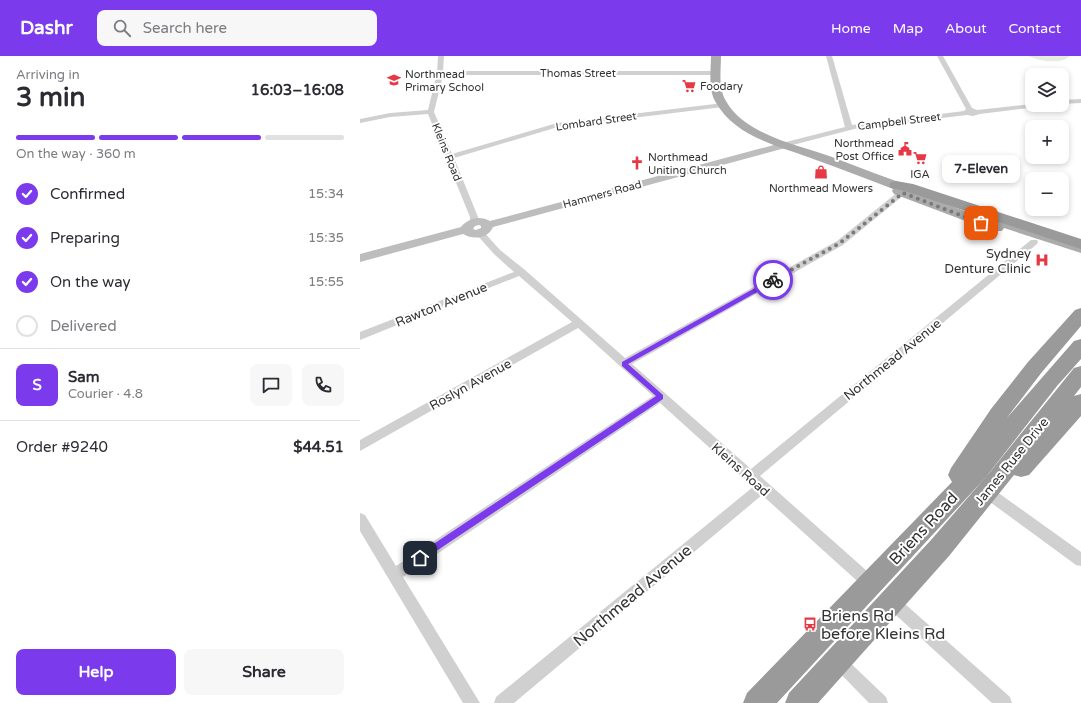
<!DOCTYPE html>
<html lang="en">
<head>
<meta charset="utf-8">
<style>
	:root { --surface:#fff; --page:#f7f7f7; --text:#2b2b33; --muted:#7c7c81; --line:#e1e1e2; --accent:#7c3aed }
	body { margin:0; font-family:"Varela Round",sans-serif; background:var(--page); color:var(--text); height:100vh; display:flex; flex-direction:column; font-size:15px; white-space:nowrap }
	* { box-sizing:border-box; margin:0 }
	p { font-size:13px; color:var(--muted) }
	.icon { flex:none; width:22px; height:22px; fill:none; stroke:currentColor; stroke-width:2; stroke-linecap:round; stroke-linejoin:round }
	.map { position:relative; flex:1; overflow:hidden }
	.details { display:flex; flex-direction:column; background:var(--surface); width:360px }
	.details>* { flex:none }
	.buttons { position:absolute; left:665px; top:12px; display:grid; gap:8px }
	.buttons a { display:grid; place-items:center; width:44px; height:44px; border-radius:8px; background:var(--surface); box-shadow:0 2px 6px #0003; font-size:20px }
	.pin { position:absolute; display:grid; place-items:center; width:34px; height:34px; color:#fff; margin:-17px; border-radius:8px; box-shadow:0 2px 6px #0006 }
	.courier { position:absolute; display:grid; place-items:center; width:40px; height:40px; margin:-20px; border:3px solid #7c3aed; border-radius:50%; background:#fff; color:#222; box-shadow:0 1px 5px #0007 }
	.bubble { position:absolute; height:28px; border-radius:8px; background:var(--surface); box-shadow:0 2px 6px #0003; font-size:13px; font-weight:700; line-height:28px; text-align:center }
	.overview em { font-style:normal; font-weight:700 }
	.overview div { display:flex; flex-direction:column-reverse }
	.overview { display:flex; align-items:center; justify-content:space-between; height:68px; padding:0 16px }
	h1 { font-size:26px; font-weight:700; line-height:30px }
	.bar { display:grid; grid-template-columns:repeat(4,1fr); gap:6px 4px; align-content:center; height:48px; padding:0 16px }
	.bar i { height:5px; border-radius:3px; background:var(--line) }
	.bar .on { background:var(--accent) }
	.bar p { grid-column:span 4 }
	.line { display:flex; align-items:center; gap:10px; padding:0 16px; border-top:1px solid var(--line) }
	.line div { flex:1 }
	.round { display:grid; place-items:center; flex:none; width:42px; height:42px; border-radius:8px; background:var(--page) }
	ol { padding:0 16px; list-style:none }
	li { display:flex; align-items:center; gap:12px; height:44px }
	li p { margin-inline-start:auto }
	li .icon { padding:4px; border-radius:50%; background:var(--accent); color:#fff; stroke-width:4 }
	li:last-child { color:var(--muted) }
	li i { width:22px; height:22px; border:2px solid var(--line); border-radius:50% }
	.primary-button { display:flex; gap:8px; margin-top:auto; padding:8px 16px }
	.primary-button a { flex:1; height:46px; border-radius:8px; background:var(--accent); color:#fff; font-size:16px; font-weight:700; line-height:46px; text-align:center }
	.primary-button a+a { background:var(--page); color:var(--text) }
	header { display:flex; align-items:center; gap:24px; box-sizing:border-box; height:56px; padding:0 20px; background:var(--accent); color:#fff }
	header strong { font-size:19px }
	nav { display:flex; gap:22px; margin-inline-start:auto; font-size:14px }
	.search { width:280px; height:36px; background:var(--page); display:flex; align-items:center; gap:10px; box-sizing:border-box; padding:0 14px; border-radius:8px; color:var(--muted); font-size:15px }
	main { display:flex; flex:1; min-height:0 }
	.map>svg:first-child { display:block }
	.green { fill:#e6ecdf }
	.lines { fill:none; stroke-linecap:round; stroke-linejoin:round }
	.street { fill:#d0d0d0; fill-rule:evenodd }
	.secondary { fill:#bdbdbd; fill-rule:evenodd }
	.primary { fill:#ababab; fill-rule:evenodd }
	.highway { fill:#9a9a9a; fill-rule:evenodd }
	.route { fill:#7c3aed }
	.done { stroke:#7a7a7a; stroke-width:4; stroke-dasharray:0 7.2 }
	.labels { text-anchor:middle; stroke-width:4; stroke-linejoin:round; paint-order:stroke }
	.far-street-label { font-size:11px; fill:#333; stroke:#fff }
	.far-poi-label { font-size:11px; fill:#333; stroke:#fff; text-anchor:start }
	.poi-label { font-size:13px; fill:#333; stroke:#fff; text-anchor:end }
	.street-label { font-size:13px; fill:#333; stroke:#fff }
	.near-street-label { font-size:16px; fill:#333; stroke:#fff }
	.near-poi-label { font-size:16px; fill:#333; stroke:#fff; text-anchor:start }
</style>
</head>
<body>
<header>
<strong>Dashr</strong>
<div class="search"><svg class="icon" aria-label="search" viewBox="0 0 24 24"><circle cx="10" cy="10" r="6"/><path d="M15 15l6 6"/></svg>Search here</div>
<nav><a>Home</a><a>Map</a><a>About</a><a>Contact</a></nav>
</header>
<main>
<section class="details">
<div class="overview"><div><h1>3 min</h1><p>Arriving in</p></div><em>16:03–16:08</em></div>
<div class="bar"><i class="on"></i><i class="on"></i><i class="on"></i><i></i><p>On the way · 360 m</p></div>
<ol>
<li><svg class="icon" aria-label="check" viewBox="0 0 24 24"><path d="M5 12l5 5 9-10"/></svg>Confirmed<p>15:34</p></li>
<li><svg class="icon" aria-label="check" viewBox="0 0 24 24"><path d="M5 12l5 5 9-10"/></svg>Preparing<p>15:35</p></li>
<li><svg class="icon" aria-label="check" viewBox="0 0 24 24"><path d="M5 12l5 5 9-10"/></svg>On the way<p>15:55</p></li>
<li><i></i>Delivered</li>
</ol>
<div class="line" style="height:72px"><b class="round" style="background:var(--accent);color:#fff">S</b><div><b>Sam</b><p>Courier · 4.8</p></div><a class="round"><svg class="icon" aria-label="chat" viewBox="0 0 24 24"><path d="M4 5h16v11H9l-5 4z"/></svg></a><a class="round"><svg class="icon" aria-label="phone" viewBox="0 0 24 24"><path d="M5 4h4l2 5-3 2q2 4 5 5l2-3 5 2v4C11 20 4 13 5 4z"/></svg></a></div>
<div class="line" style="height:52px"><div>Order #9240</div><b>$44.51</b></div>
<div class="primary-button"><a>Help</a><a>Share</a></div>
</section>
<div class="map">
<svg width="721" height="647" viewBox="0 0 721 647">
	<rect width="100%" height="100%" fill="#fff"/>
	<path class="green" d="M 668,0 L 710,0 C 700,9 680,5 668,0 Z"/>
	<g class="lines">
		<g class="street">
			<path d="M 78,0 L 84,0 L 83,15 L 356,15 L 359,17 L 356,19 L 83,19 L 74,56 L 92,98 L 197,67 L 363,47 L 366,49 L 363,51 L 198,71 L 94,102 L 118,161 L 118,166 L 114,169 L 110,166 L 110,161 L 68,58 L 30,61 L 0,67 L 0,63 L 30,57 L 68,54 L 77,17 Z"/>
			<path d="M 466,0 L 472,0 L 492,69 L 604,55 L 606,53 L 577,0 L 583,0 L 612,52 L 617,54 L 672,48 L 672,49 L 680,49 L 677,51 L 620,58 L 613,60 L 607,59 L 498,72 L 425,91 L 422,91 L 422,87 L 485,71 Z"/>
			<path d="M 721,43 L 721,47 L 702,48 L 702,44 Z"/>
			<path d="M 544,131 L 550,131 L 551,133 L 483,189 L 272,308 L 391,413 L 671,184 L 677,184 L 678,186 L 677,188 L 400,420 L 516,523 L 518,528 L 516,533 L 511,535 L 506,533 L 402,439 L 154,647 L 134,647 L 136,641 L 393,431 L 300,347 L 43,521 L 120,647 L 103,647 L 0,475 L 0,457 L 5,459 L 36,510 L 293,340 L 218,272 L 0,395 L 0,384 L 212,266 L 159,220 L 0,284 L 0,276 L 154,216 L 134,198 L 117,179 L 116,177 L 120,174 L 123,175 L 140,194 L 165,214 L 265,302 L 477,185 Z"/>
			<path d="M 635,436 L 640,438 L 721,496 L 721,510 L 716,509 L 630,446 L 629,442 L 630,438 Z"/>
			<path d="M 531,538 L 536,540 L 650,641 L 652,647 L 632,647 L 526,550 L 524,545 L 526,540 Z"/>
			<path d="M 478,597 L 483,600 L 526,641 L 528,647 L 509,647 L 473,610 L 470,605 L 473,600 Z"/>
		</g>
		<path class="secondary" d="M 425,86 L 430,89 L 429,91 L 133,171 C 128,183 113,184 103,178 L 0,206 L 0,198 L 101,171 C 108,162 120,159 130,165 ZM 119,169 L 121,170 L 121,172 L 116,174 L 113,173 L 115,170 Z"/>
		<path class="primary" d="M 351,0 L 361,0 C 361,14 358,32 366,45 C 385,79 438,89 472,101 C 500,112 528,122 555,132 L 557,135 L 556,137 L 621,161 L 622,159 L 632,159 L 721,188 L 721,197 L 644,172 L 642,175 L 632,175 L 534,138 L 532,135 L 533,133 C 507,123 482,113 456,104 C 420,90 375,82 355,45 C 348,32 351,14 351,0 Z"/>
		<g class="highway">
			<path d="M 536,125 L 553,128 L 721,183 L 721,193 L 545,135 L 531,132 L 529,129 L 531,126 Z"/>
			<path d="M 721,252 L 721,270 L 682,316 L 646,363 L 714,285 L 721,283 L 721,303 L 697,330 L 626,421 L 417,647 L 383,647 L 387,637 L 592,426 L 588,419 L 591,412 L 631,353 L 668,306 L 715,254 Z"/>
			<path d="M 721,310 L 721,331 L 714,340 L 721,338 L 721,360 L 669,419 L 661,421 L 654,419 L 589,500 L 458,647 L 425,647 L 429,637 L 571,484 L 630,416 L 714,312 Z"/>
		</g>
	</g>
	<path class="route" d="M 413,222 L 415,223 L 415,226 L 268,308 L 303,339 L 303,343 L 63,504 L 57,504 L 57,499 L 296,340 L 262,310 L 262,306 Z"/>
	<g class="lines">
		<path class="done" d="M 413,224 L 480,187 L 543,137 L 621,167"/>
	</g>
	<defs>
		<g id="school-bare" transform="scale(1.08)"><path d="M0-5L7-2L0 1L-7-2ZM-4 1L0 2.5L4 1V4Q0 6-4 4Z" fill="#e63946" stroke="#fff" stroke-width="2.5" paint-order="stroke"/></g>
		<g id="supermarket-bare" transform="scale(1.08)"><path d="M-6-5.5h2.5l.6 2H6L4.5 2H-2.5L-4.4-4H-6ZM-1.5 3.2a1.3 1.3 0 1 0 .1 0ZM3 3.2a1.3 1.3 0 1 0 .1 0Z" fill="#e63946" stroke="#fff" stroke-width="2.5" paint-order="stroke"/></g>
		<g id="civic-bare" transform="scale(1.08)"><path d="M-.6-6.5H3V-4.5H.6V-3L4-1V1h2V6H-6V1h2V-1L-.6-3ZM-1.2 2.5V6h2.4V2.5Z" fill="#e63946" stroke="#fff" stroke-width="2.5" paint-order="stroke"/></g>
		<g id="church-bare" transform="scale(1.08)"><path d="M-1.2-6h2.4v3.5h3.3v2.4h-3.3V6h-2.4V-.1h-3.3v-2.4h3.3Z" fill="#e63946" stroke="#fff" stroke-width="2.5" paint-order="stroke"/></g>
		<g id="shop-bare" transform="scale(1.08)"><path d="M-5-2.5h2.3a2.7 3.5 0 0 1 5.4 0H5L5.5 6h-11ZM-1.5-2.5h3a1.5 2.3 0 0 0-3 0Z" fill="#e63946" stroke="#fff" stroke-width="2.5" paint-order="stroke"/></g>
		<g id="hospital-bare" transform="scale(1.08)"><path d="M-5-5h3v3.5h4V-5h3V5h-3V1.5h-4V5h-3Z" fill="#e63946" stroke="#fff" stroke-width="2.5" paint-order="stroke"/></g>
		<g id="bus-bare" transform="scale(1.08)"><path d="M-5-6H5V4H4V6H2V4H-2V6H-4V4H-5ZM-3.5-4V0h7V-4ZM-3.5 1.2v1.5H-2V1.2ZM2 1.2v1.5H3.5V1.2Z" fill="#e63946" stroke="#fff" stroke-width="2.5" paint-order="stroke"/></g>
	</defs>
	<g fill-rule="evenodd">
		<use href="#school-bare" x="34" y="24"/>
		<use href="#supermarket-bare" x="329" y="30"/>
		<use href="#civic-bare" x="545" y="93"/>
		<use href="#supermarket-bare" x="560" y="102"/>
		<use href="#church-bare" x="277" y="107"/>
		<use href="#shop-bare" x="461" y="116"/>
		<use href="#hospital-bare" x="682" y="204"/>
		<use href="#bus-bare" x="450" y="568"/>
	</g>
	<g class="labels">
		<g class="far-street-label">
			<text x="218" y="21">Thomas Street</text>
			<text transform="translate(236 65) rotate(-8)" y="4">Lombard Street</text>
			<text transform="translate(539 65) rotate(-7)" y="4">Campbell Street</text>
			<text transform="translate(87 96) rotate(68)" y="4">Kleins Road</text>
			<text transform="translate(242 138) rotate(-15)" y="4">Hammers Road</text>
		</g>
		<g class="far-poi-label">
			<text x="45" y="22">Northmead<tspan x="45" dy="13">Primary School</tspan></text>
			<text x="340" y="34">Foodary</text>
			<text x="534" y="91" text-anchor="end">Northmead<tspan x="534" dy="13">Post Office</tspan></text>
			<text x="288" y="105">Northmead<tspan x="288" dy="13">Uniting Church</tspan></text>
			<text x="560" y="122" text-anchor="middle">IGA</text>
			<text x="461" y="136" text-anchor="middle">Northmead Mowers</text>
		</g>
		<g class="poi-label">
			<text x="671" y="202">Sydney<tspan x="671" dy="15">Denture Clinic</tspan></text>
		</g>
		<g class="street-label">
			<text transform="translate(81 248) rotate(-22)" y="5">Rawton Avenue</text>
			<text transform="translate(532 303) rotate(-39)" y="5">Northmead Avenue</text>
			<text transform="translate(110 328) rotate(-29)" y="5">Roslyn Avenue</text>
			<text transform="translate(651 405) rotate(-51)" y="5">James Ruse Drive</text>
			<text transform="translate(381 413) rotate(42)" y="5">Kleins Road</text>
		</g>
		<g class="near-street-label">
			<text transform="translate(563 472) rotate(-47)" y="6">Briens Road</text>
			<text transform="translate(272 539) rotate(-40)" y="6">Northmead Avenue</text>
		</g>
		<g class="near-poi-label">
			<text x="461" y="565">Briens Rd<tspan x="461" dy="18">before Kleins Rd</tspan></text>
		</g>
	</g>
</svg>
<div class="buttons">
<a><svg class="icon" aria-label="layers" viewBox="0 0 24 24"><path d="M12 4l9 5-9 5-9-5zM3 14l9 5 9-5"/></svg></a>
<a>+</a>
<a>−</a>
</div>
<div class="pin" style="left:621px;top:167px;background:#ea580c"><svg class="icon" aria-label="bag" viewBox="0 0 24 24"><path d="M5 8h14l-1 12H6zM9 8a3 3 0 0 1 6 0"/></svg></div>
<div class="pin" style="left:60px;top:502px;background:#1f2937"><svg class="icon" aria-label="home" viewBox="0 0 24 24"><path d="M3 11l9-7 9 7M6 9v11h12V9"/></svg></div>
<div class="courier" style="left:413px;top:224px"><svg class="icon" aria-label="bike" viewBox="0 0 24 24"><circle cx="6" cy="16" r="4"/><circle cx="18" cy="16" r="4"/><path d="M6 16l4-8h5l3 8M10 8l3 8H6M13 5h3"/></svg></div>
<div class="bubble" style="left:582px;top:99px;width:78px">7-Eleven</div>
</div>
</main>
</body>
</html>
